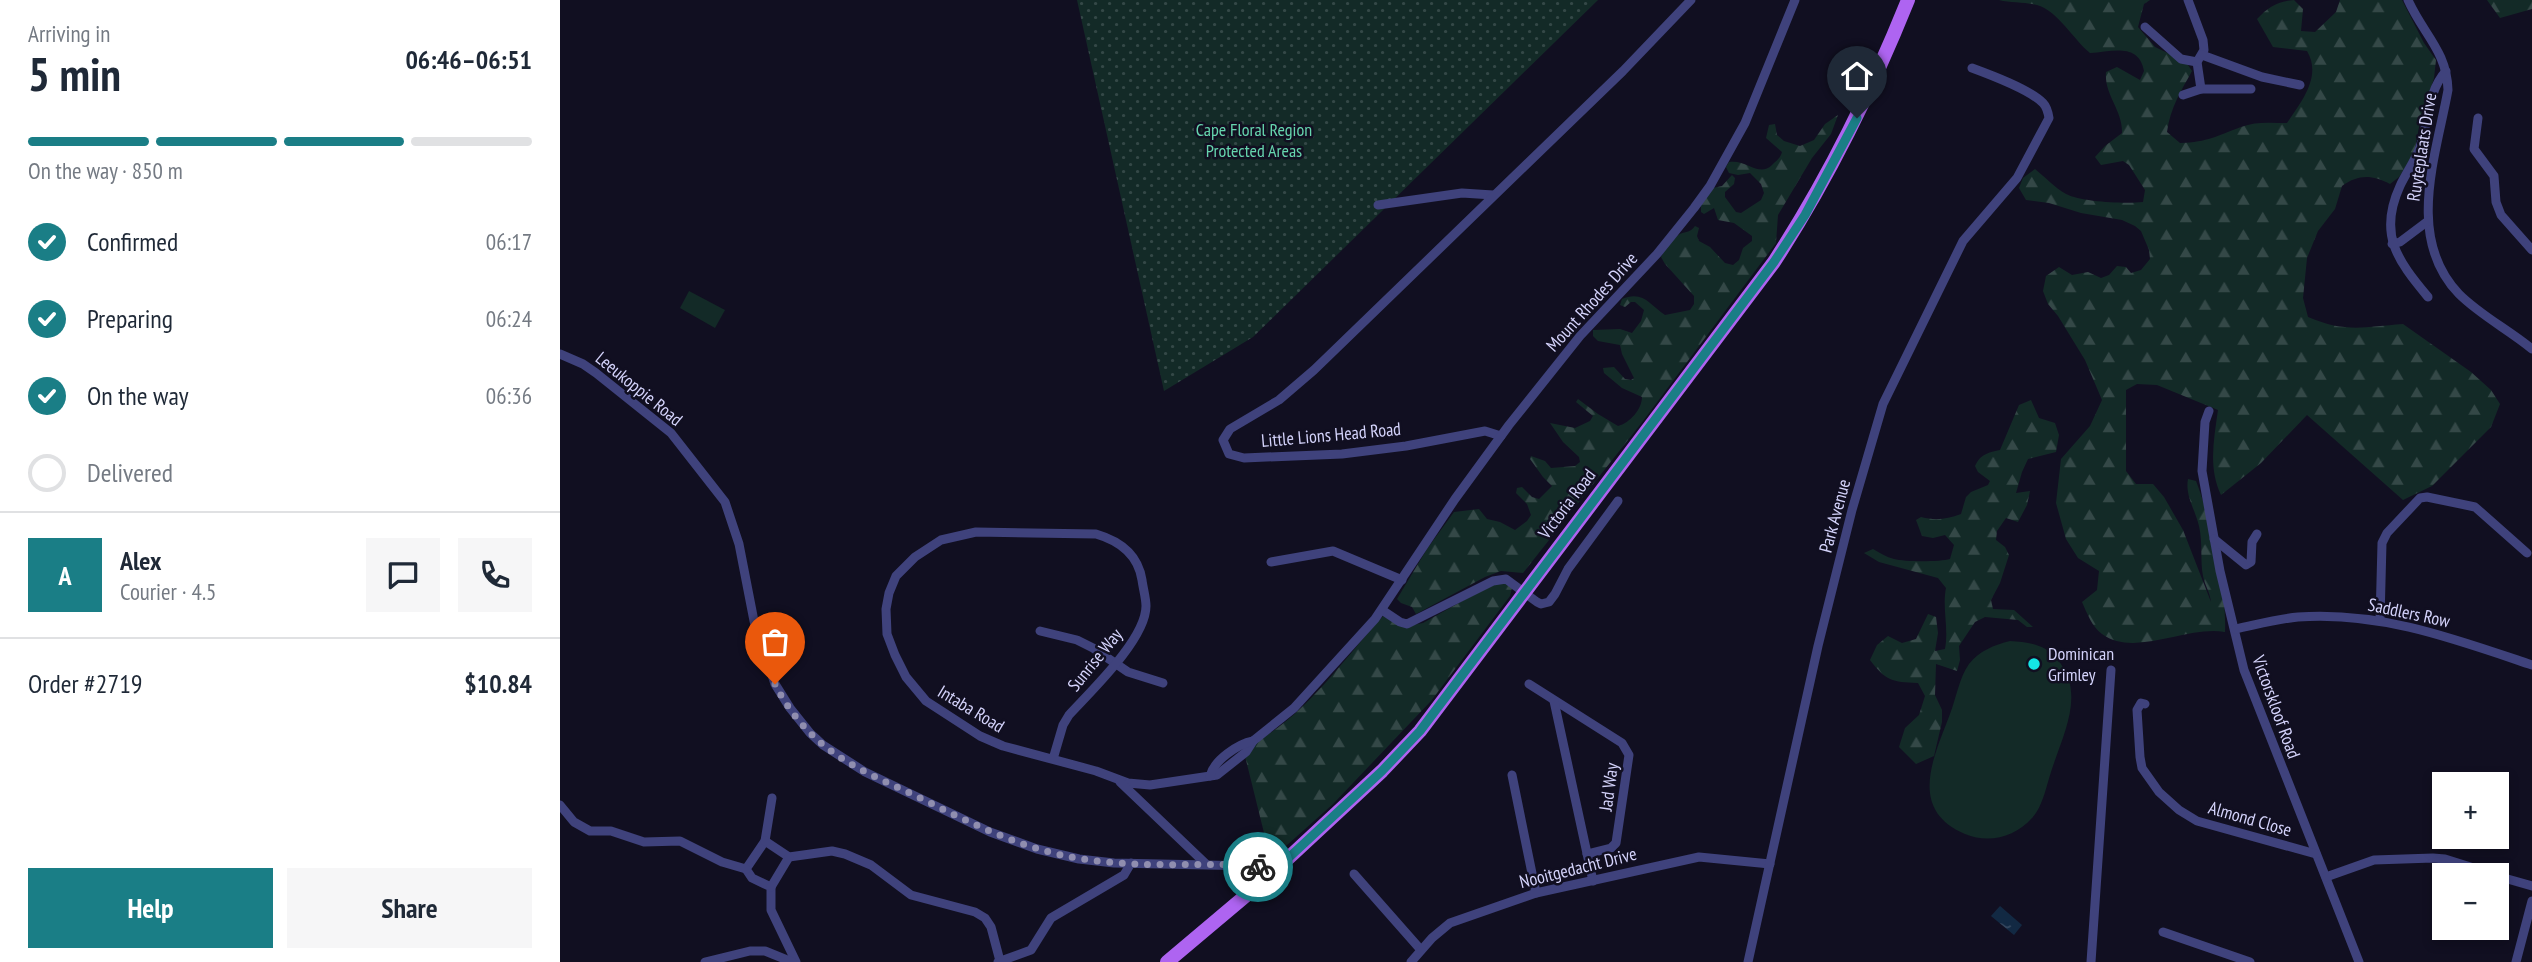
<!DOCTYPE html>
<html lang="en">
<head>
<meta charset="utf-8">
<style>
	:root { --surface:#fff; --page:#f6f6f7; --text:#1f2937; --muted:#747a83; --line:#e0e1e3; --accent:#1a7e86 }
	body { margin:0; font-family:"PT Sans Narrow",sans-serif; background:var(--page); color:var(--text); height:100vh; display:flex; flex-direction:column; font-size:26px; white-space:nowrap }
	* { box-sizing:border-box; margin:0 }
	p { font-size:23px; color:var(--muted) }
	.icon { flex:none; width:38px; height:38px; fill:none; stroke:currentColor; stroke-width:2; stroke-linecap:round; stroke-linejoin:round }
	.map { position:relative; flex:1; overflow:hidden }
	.drawer { display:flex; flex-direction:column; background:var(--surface); width:560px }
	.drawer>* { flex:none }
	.fabs { position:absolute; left:1872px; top:772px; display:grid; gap:14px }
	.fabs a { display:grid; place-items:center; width:77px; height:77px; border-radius:0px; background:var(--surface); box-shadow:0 4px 10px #0003; font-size:35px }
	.pin { position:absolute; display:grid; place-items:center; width:60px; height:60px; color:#fff; margin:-72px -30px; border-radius:50% 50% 50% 0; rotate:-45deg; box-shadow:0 0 7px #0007 }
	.pin .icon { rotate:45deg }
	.courier { position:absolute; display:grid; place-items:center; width:70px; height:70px; margin:-35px; border:5px solid #1a7e86; border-radius:50%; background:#fff; color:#222; box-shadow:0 2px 9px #0007 }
	.headline em { font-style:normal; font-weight:600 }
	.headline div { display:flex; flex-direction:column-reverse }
	.headline { display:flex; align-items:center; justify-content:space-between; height:119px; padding:0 28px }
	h1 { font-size:46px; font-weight:600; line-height:52px }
	.bar { display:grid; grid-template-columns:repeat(4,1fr); gap:10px 7px; align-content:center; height:84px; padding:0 28px }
	.bar i { height:9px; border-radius:5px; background:var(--line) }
	.bar .selected { background:var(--accent) }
	.bar p { grid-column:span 4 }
	.line { display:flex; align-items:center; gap:18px; padding:0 28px; border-top:2px solid var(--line) }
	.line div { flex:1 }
	.round { display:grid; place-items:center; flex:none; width:74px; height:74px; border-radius:0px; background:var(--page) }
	ol { padding:0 28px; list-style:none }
	li { display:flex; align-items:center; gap:21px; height:77px }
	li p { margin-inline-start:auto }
	li .icon { padding:7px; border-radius:50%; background:var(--accent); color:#fff; stroke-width:4 }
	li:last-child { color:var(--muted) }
	li i { width:38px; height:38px; border:4px solid var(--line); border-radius:50% }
	.cta { display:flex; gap:14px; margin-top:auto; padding:14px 28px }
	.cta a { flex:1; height:80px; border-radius:0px; background:var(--accent); color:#fff; font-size:28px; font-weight:600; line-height:80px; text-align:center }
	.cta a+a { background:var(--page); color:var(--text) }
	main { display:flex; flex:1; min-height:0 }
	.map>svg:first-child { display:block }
	.grass { fill:#132a27 }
	.forest { fill:url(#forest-firs) }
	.park { fill:url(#park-dots) }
	.water { fill:url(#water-ripples) }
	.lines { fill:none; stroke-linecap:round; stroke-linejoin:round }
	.street { stroke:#3f427c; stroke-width:9 }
	.primary { stroke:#ae64f1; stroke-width:14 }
	.done { stroke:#908eaf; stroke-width:7; stroke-dasharray:0 12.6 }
	.route { stroke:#1a7e86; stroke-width:9 }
	.poi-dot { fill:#14e6e6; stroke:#110f21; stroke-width:2.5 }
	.labels { text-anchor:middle; stroke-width:5; stroke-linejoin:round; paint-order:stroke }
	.park-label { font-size:18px; fill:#66d5ae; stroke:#110f21 }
	.street-label { font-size:18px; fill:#d4d3fb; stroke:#110f21 }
	.poi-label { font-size:18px; fill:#d4d3fb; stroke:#110f21; text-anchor:start }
</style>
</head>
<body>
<main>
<section class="drawer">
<div class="headline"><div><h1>5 min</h1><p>Arriving in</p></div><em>06:46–06:51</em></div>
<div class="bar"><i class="selected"></i><i class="selected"></i><i class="selected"></i><i></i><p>On the way · 850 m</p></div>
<ol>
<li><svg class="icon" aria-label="check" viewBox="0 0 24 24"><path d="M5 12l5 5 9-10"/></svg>Confirmed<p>06:17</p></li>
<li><svg class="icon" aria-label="check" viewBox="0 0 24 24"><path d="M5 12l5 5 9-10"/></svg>Preparing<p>06:24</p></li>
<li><svg class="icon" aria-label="check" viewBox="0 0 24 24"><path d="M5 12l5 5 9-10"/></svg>On the way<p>06:36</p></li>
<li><i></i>Delivered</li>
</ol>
<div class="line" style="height:126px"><b class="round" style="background:var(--accent);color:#fff">A</b><div><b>Alex</b><p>Courier · 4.5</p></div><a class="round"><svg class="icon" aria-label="chat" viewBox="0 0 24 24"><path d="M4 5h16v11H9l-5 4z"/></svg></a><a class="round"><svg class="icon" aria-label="phone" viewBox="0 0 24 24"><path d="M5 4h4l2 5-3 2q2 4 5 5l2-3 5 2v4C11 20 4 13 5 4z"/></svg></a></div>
<div class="line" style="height:91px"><div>Order #2719</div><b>$10.84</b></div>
<div class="cta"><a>Help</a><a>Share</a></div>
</section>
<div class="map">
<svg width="1972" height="962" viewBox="0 0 1972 962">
	<defs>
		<pattern id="forest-firs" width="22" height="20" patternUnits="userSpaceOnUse" patternTransform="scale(1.75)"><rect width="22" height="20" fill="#132a27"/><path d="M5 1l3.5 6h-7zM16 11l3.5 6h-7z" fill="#344847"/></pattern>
		<pattern id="park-dots" width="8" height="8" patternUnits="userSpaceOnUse" patternTransform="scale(1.75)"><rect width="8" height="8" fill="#132a27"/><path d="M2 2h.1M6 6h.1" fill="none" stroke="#344847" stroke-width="1.8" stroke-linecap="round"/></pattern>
		<pattern id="water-ripples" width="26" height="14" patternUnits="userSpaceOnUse" patternTransform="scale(1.75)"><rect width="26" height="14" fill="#122943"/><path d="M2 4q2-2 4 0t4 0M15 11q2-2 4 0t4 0" fill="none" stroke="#34475f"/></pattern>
	</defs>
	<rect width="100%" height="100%" fill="#110f21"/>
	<g class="grass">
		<path d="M 129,291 L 165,310 L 155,328 L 120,308 Z"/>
		<path d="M 1450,641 C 1468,642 1485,644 1497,659 C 1526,692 1504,732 1492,769 C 1487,783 1483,807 1472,818 C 1455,837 1429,844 1405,834 C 1347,809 1374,757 1390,714 C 1396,699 1399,678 1409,664 C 1419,651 1434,645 1450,641 Z"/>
	</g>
	<g class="forest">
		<path d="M 1439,0 L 1590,0 L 1584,4 L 1578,27 L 1595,47 L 1626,62 L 1632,71 C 1621,91 1610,108 1607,132 L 1620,143 C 1649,142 1656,136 1681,127 C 1696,121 1712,123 1727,123 C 1742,101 1762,76 1747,51 L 1713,47 L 1697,19 C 1708,7 1718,1 1734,0 L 1743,9 L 1741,31 L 1755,32 L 1776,12 L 1780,0 L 1842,0 L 1864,43 L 1876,60 L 1874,78 L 1859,127 L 1854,154 L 1839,177 L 1830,184 C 1812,175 1799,174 1782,186 L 1775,209 L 1758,231 L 1747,258 L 1743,298 L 1748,317 C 1785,333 1804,327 1843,324 L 1911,372 L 1931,390 L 1940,404 L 1931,427 L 1872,486 L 1843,500 L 1747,415 L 1701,463 L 1661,495 C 1648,468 1654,439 1658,410 L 1597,385 L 1577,384 L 1566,390 L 1566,471 L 1576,484 L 1593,484 L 1604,497 L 1623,530 L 1651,602 C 1650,592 1645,586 1643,576 C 1640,560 1643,543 1639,526 C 1635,509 1625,496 1628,479 L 1636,481 C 1651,520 1667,591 1665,632 C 1627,625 1575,658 1542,634 C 1532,627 1527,613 1522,602 L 1537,590 L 1539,571 L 1518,558 L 1506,539 L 1496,503 L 1501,459 L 1530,426 L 1542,400 L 1525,360 L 1498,316 L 1488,304 L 1483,291 L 1486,276 L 1499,267 L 1512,275 L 1528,272 L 1541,278 L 1549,275 L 1557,266 L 1566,267 L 1571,273 L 1581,270 L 1590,259 L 1589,250 L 1581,231 L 1575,226 L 1562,220 L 1521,213 L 1489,203 L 1466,200 L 1459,188 L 1463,178 L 1475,169 C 1485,177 1495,188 1506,194 C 1521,202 1565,204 1583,202 L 1585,190 L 1569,165 L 1563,161 L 1541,165 L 1535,157 L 1545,146 L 1562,133 C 1563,110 1544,95 1546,72 L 1557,67 L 1580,80 L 1584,71 C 1579,42 1551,52 1530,53 C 1514,40 1497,10 1477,5 C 1465,2 1451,3 1439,0 Z"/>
		<path d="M 1927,0 L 1972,0 L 1972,9 L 1940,18 Z"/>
		<path d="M 1278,115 L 1271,134 L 1252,158 L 1218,215 L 1216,243 L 1083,421 L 963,573 L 941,571 L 925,577 L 856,614 L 852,607 L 841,603 L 837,599 L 867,549 L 894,512 L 919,509 L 927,519 L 940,522 L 955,530 L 967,521 L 971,515 L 967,504 L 956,493 L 957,488 L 962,487 L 972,497 L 979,499 L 992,486 L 983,477 L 970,459 L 971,456 L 985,461 L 991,468 L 1015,466 L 1020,462 L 1019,457 L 1003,442 L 990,423 L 1015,428 L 1030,421 L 1033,416 L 1016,402 L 1018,399 L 1038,414 L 1058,426 C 1070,423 1082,409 1082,397 L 1062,388 L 1044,373 L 1043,368 L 1054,367 L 1065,379 L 1071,380 L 1074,378 L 1062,354 L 1060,345 L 1038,341 L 1033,336 L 1033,330 L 1060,329 L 1072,333 L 1081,321 L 1084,310 L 1075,302 L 1071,302 L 1065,307 L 1060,305 L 1062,299 C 1083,290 1090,305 1105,315 L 1130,310 L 1134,304 L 1134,296 L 1105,264 L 1101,257 C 1105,249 1113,238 1120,234 C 1127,231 1130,233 1135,226 L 1139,228 L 1137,236 L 1139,241 L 1150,247 L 1165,263 L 1173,265 L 1179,260 L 1183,248 L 1192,241 L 1192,236 L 1174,223 L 1158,220 L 1154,208 L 1144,214 L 1141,212 L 1141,205 L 1153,188 L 1162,186 L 1172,175 L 1175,178 L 1174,184 L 1165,192 L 1165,197 L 1176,212 L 1181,213 L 1201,200 L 1204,193 L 1201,184 L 1190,173 L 1178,175 L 1169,173 L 1166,167 L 1169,162 C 1187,159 1199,178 1212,165 C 1217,160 1220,159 1222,152 L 1206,138 L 1209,125 L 1215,124 L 1217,135 L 1224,141 L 1240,146 L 1254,140 L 1265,124 Z"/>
		<path d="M 1471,400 L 1479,418 L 1495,423 L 1499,435 L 1496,452 L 1468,459 L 1462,472 L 1456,493 L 1470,491 L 1467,505 L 1458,522 L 1446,518 L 1437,531 L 1436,540 L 1445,547 L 1449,555 L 1440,583 L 1431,600 L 1433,609 L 1454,610 L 1473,627 L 1467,627 L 1458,620 L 1425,617 L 1415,622 L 1399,646 L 1400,660 L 1397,671 L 1376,664 L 1375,695 L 1382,710 L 1382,722 L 1374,756 L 1356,764 L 1339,747 L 1345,728 L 1359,715 L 1365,696 L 1358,683 C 1332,682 1326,681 1310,660 L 1317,645 L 1328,636 L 1342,643 L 1356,639 L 1368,614 L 1376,617 L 1378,633 L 1375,651 L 1385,649 C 1389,628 1382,608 1386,588 L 1378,578 L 1319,562 L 1304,553 L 1313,549 C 1320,553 1326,557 1334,559 C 1344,562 1381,562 1390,559 L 1394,545 L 1385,535 L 1373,538 L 1362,536 L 1356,520 L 1361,517 C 1376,521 1387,519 1401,514 L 1406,497 L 1411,492 L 1428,485 L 1430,481 L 1418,472 L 1415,466 C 1421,454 1427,453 1440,450 L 1459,405 Z"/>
		<path d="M 944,582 L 952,588 L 950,596 L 871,701 L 773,804 L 717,854 L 710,857 L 683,748 C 740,724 782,661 823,616 L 843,627 L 863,623 L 931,585 Z"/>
	</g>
	<path class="park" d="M 517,0 L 1038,0 L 693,337 L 604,391 Z"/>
	<path class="water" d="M 1440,906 L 1462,925 L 1454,935 L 1431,916 Z"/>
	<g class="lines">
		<g class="street">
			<path d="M 1628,0 L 1643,40 L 1644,50 L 1637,62 L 1641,89"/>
			<path d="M 1848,0 C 1863,34 1887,51 1888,90 C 1876,156 1845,238 1899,294 C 1920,315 1949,330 1972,349"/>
			<path d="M 1585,27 L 1621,59 L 1637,62"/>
			<path d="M 1642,55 L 1702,77 L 1740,85"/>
			<path d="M 1623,95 L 1641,89 L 1691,89"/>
			<path d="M 1918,118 L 1914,149 L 1934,176 L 1936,202 L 1941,215 L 1972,250"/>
			<path d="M 818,205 L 902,193 L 933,195"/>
			<path d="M 1832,244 L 1840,242 L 1868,221"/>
			<path d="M 1868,297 C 1837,260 1818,234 1840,186 C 1846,173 1855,161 1860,147 C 1869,122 1867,92 1886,71"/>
			<path d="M 0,354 L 23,364 L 36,373 L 111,433 L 165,502 L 179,544 L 194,621 L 215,684 L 230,708 L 250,733 L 263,745 L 305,772 L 430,832 L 477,849 L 519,859 L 554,863 L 694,866 L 709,876"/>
			<path d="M 1649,411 L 1645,422 L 1642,471 L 1660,571 L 1684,670 L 1799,962"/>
			<path d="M 941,436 L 925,431 L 846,446 L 782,454 L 684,458 L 669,454 L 663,440 L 670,429 L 719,400 L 754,370 L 1063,71 L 1131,0"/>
			<path d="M 1654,539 L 1686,565 L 1691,562 L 1692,542 L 1697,534"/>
			<path d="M 711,562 L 773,551 L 842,580"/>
			<path d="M 822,610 L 840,622 L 847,624 L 933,581 L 946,579 L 977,602 L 981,604 L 989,602 L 995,594 L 1008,569 L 1058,501"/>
			<path d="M 1820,620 L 1822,543 L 1827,533 L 1860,498 L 1867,497 L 1915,507 L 1967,553"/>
			<path d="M 1675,629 C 1695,625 1717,619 1738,617 C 1820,611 1895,639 1972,665"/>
			<path d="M 480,631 L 517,640 L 533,648 L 568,672 L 603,683"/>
			<path d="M 969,684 L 1062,743 L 1069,755 L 1056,843 L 1051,848 L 1027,854"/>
			<path d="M 994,701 L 1033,881"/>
			<path d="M 1585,704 L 1581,703 L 1577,710 L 1580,757 L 1582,768 L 1599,792 L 1619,810 L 1637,821 L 1756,854"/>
			<path d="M 493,759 L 503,725 L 509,715 C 531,691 586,639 586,606 C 586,598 583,588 582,580 C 578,554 560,541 536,534 L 416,532 L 381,540 L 355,557 L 336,576 L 329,593 L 326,609 L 327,634 L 335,655 L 346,677 L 366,701 L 420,736 L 443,746 L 536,771 L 568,783 L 590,785 L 657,775 L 686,752 L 693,741 L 734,708 L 815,619 L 895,499 L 949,425 L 1020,336 L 1097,254 L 1134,208 L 1150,186 L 1185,123 L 1235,0"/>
			<path d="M 952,775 L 976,893"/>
			<path d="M 650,776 C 654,760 678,744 693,741"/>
			<path d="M 560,782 L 646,864"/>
			<path d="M 212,798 L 205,841 L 186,869 L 192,878 L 211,887 L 211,910 L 236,962"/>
			<path d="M 0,805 L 14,822 L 30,831 L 51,831 L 84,842 L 120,841 L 162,862 L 186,869"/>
			<path d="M 205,841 L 229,857 L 272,851 L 285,854 L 311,865 L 351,895 L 415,912 L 425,918 L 431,927 L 440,961"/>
			<path d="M 794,874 L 861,950"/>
			<path d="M 1937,876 L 1972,886"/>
			<path d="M 1766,877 L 1814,860 L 1873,858 L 1885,859 L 1936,875"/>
			<path d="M 211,887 L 229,857"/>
			<path d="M 1603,932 L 1690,962"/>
			<path d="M 145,962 L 190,951 L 205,951 L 232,962"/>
			<path d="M 438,962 L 471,950 L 491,918 L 564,875 L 571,863"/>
			<path d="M 851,962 L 872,938 L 890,923 L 976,893 L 1139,857 L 1210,864"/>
			<path d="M 1188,962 L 1258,646 L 1292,510 L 1323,404 L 1403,241 L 1457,178 L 1489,118 C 1488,112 1487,107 1483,103 C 1469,89 1431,75 1412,68"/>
			<path d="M 1531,962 L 1551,670"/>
			<path d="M 1956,962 L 1972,901"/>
		</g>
		<path class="primary" d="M 607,962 L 709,876 L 822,771 L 860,731 L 1214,262 C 1268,179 1311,92 1348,0"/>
	</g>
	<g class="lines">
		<path class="done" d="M 215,684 C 225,705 243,728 261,743 C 288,766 322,780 354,795 C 409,822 462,850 523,859 C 578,868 634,863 689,865 L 698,867"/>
		<path class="route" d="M 698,867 L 709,876 L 822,771 L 860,731 L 1214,262 L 1245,215 L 1297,118"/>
	</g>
	<circle class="poi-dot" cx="1474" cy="664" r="7"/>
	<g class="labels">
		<g class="park-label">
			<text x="694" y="136">Cape Floral Region<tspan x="694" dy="21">Protected Areas</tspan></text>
		</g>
		<g class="street-label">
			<text transform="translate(1862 147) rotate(-81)" y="6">Ruyteplaats Drive</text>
			<text transform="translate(1032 302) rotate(-48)" y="6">Mount Rhodes Drive</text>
			<text transform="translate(79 389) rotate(39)" y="6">Leeukoppie Road</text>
			<text transform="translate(771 435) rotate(-5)" y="6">Little Lions Head Road</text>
			<text transform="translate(1007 504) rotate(-53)" y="6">Victoria Road</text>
			<text transform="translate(1275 516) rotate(-75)" y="6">Park Avenue</text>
			<text transform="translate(1849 613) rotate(12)" y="6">Saddlers Row</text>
			<text transform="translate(535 660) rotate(-51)" y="6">Sunrise Way</text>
			<text transform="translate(1716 707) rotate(70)" y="6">Victorskloof Road</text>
			<text transform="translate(411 709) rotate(31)" y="6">Intaba Road</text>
			<text transform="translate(1049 787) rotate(-82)" y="6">Jad Way</text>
			<text transform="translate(1690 819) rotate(16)" y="6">Almond Close</text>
			<text transform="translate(1018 868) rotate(-14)" y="6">Nooitgedacht Drive</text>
		</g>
		<g class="poi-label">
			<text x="1488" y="660">Dominican<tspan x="1488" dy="21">Grimley</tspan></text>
		</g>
	</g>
</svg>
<div class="fabs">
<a>+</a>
<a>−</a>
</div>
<div class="pin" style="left:215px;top:684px;background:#ea580c"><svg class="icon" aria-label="bag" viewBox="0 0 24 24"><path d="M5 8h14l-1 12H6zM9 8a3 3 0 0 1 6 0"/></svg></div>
<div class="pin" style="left:1297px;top:118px;background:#1f2937"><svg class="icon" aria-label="home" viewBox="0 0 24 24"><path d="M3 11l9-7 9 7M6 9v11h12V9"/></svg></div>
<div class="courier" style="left:698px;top:867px"><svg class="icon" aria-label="bike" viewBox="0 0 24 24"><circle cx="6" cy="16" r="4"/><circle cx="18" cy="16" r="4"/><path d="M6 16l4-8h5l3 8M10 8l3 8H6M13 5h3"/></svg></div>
</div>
</main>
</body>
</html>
